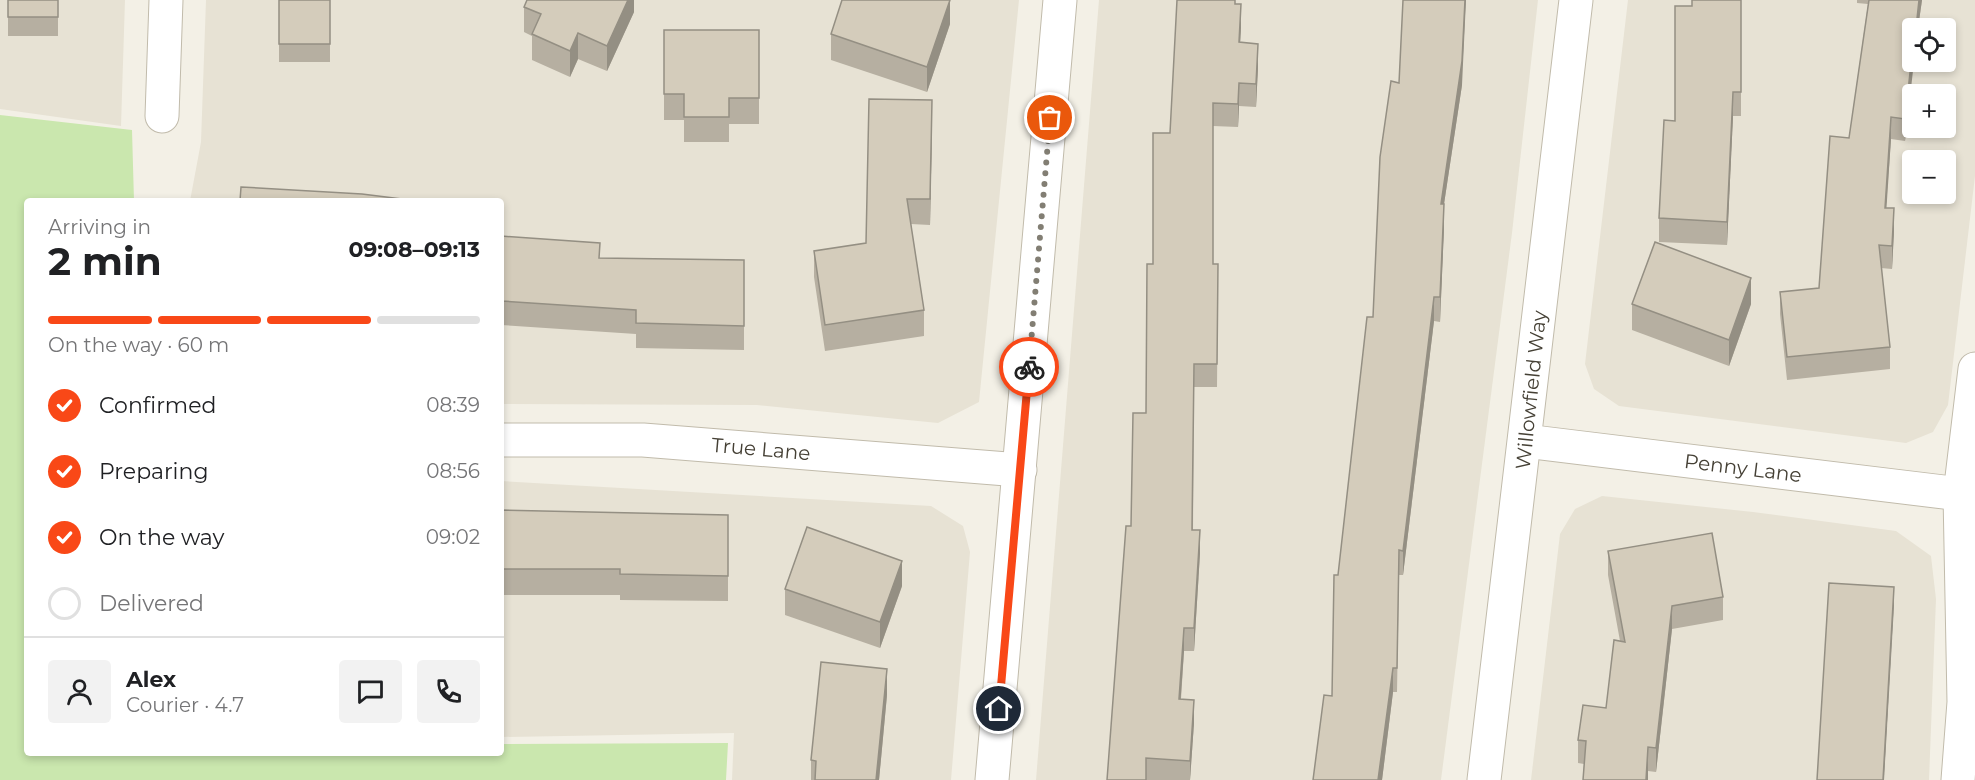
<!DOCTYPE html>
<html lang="en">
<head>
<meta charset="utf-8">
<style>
	:root { --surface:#fff; --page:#f2f2f2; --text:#202124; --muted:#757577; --line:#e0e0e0; --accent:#f94817 }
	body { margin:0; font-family:Montserrat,sans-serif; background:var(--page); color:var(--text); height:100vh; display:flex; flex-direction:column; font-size:22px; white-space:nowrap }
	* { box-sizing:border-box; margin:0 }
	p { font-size:20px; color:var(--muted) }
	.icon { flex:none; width:33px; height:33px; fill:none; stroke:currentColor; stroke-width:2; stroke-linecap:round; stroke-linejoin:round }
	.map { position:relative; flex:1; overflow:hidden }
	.drawer { position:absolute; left:24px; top:198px; width:480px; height:558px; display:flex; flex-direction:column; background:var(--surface); border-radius:6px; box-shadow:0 3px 9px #0003 }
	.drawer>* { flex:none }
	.controls { position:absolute; left:1902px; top:18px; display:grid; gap:12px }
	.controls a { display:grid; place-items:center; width:54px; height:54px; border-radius:6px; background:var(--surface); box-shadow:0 3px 9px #0003; font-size:30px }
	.pin { position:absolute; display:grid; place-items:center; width:51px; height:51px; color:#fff; margin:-26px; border:3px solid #fff; border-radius:50%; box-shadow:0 2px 6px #0007 }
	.courier { position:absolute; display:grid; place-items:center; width:60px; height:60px; margin:-30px; border:4px solid #f94817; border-radius:50%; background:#fff; color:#222; box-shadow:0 2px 8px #0007 }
	.headline em { font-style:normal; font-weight:700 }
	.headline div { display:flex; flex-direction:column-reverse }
	.headline { display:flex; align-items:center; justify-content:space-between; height:102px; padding:0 24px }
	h1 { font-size:39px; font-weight:700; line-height:45px }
	.bar { display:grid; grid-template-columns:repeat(4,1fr); gap:9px 6px; align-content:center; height:72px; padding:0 24px }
	.bar i { height:8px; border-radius:4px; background:var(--line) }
	.bar .on { background:var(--accent) }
	.bar p { grid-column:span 4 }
	.line { display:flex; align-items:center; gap:15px; padding:0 24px; border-top:2px solid var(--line) }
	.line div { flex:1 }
	.round { display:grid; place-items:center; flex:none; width:63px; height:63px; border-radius:6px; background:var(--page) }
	ol { padding:0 24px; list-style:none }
	li { display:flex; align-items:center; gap:18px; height:66px }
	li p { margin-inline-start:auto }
	li .icon { padding:6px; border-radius:50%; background:var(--accent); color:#fff; stroke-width:4 }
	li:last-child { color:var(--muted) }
	li i { width:33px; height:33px; border:3px solid var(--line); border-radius:50% }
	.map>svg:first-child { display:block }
	.residential { fill:#e7e2d4; fill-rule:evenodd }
	.green { fill:#cae7ae }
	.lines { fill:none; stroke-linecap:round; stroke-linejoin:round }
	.street-casing { stroke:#c1bbab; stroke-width:35 }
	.street { stroke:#fff; stroke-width:33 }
	.wall { fill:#b6afa1 }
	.shaded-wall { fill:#948f83 }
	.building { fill:#d4ccbb; stroke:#948f83; stroke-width:1.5 }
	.done { stroke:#827e73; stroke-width:6; stroke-dasharray:0 10.8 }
	.route { stroke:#f94817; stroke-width:8 }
	.labels { text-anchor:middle; stroke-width:6; stroke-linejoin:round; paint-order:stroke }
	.street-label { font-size:20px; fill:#454035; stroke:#fff }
</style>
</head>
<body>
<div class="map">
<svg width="1975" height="780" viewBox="0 0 1975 780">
	<rect width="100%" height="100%" fill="#f3f0e6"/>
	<g class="residential">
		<path d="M 0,0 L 125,0 L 121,126 L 0,109 Z"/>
		<path d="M 206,0 L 1019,0 L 979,402 L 938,423 L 757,405 L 501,404 L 501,201 L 190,201 L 201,142 Z"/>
		<path d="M 1099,0 L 1538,0 L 1512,233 L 1441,780 L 1036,780 Z"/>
		<path d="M 1628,0 L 1975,0 L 1975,176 L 1948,405 L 1933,432 L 1906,443 L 1619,406 L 1594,389 L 1585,364 ZM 1912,28 L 1946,28 L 1946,62 L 1912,62 ZM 1912,94 L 1946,94 L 1946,128 L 1912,128 ZM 1912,160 L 1946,160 L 1946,194 L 1912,194 Z"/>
		<path d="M 501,481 L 931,506 L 963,526 L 970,552 L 951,780 L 732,780 L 734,733 L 501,737 Z"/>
		<path d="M 1602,496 L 1753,512 L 1896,531 L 1931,556 L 1936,599 L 1929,780 L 1531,780 L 1560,534 L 1575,509 Z"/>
	</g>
	<path class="green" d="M 0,115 L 132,130 L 134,201 L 27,201 L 27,753 L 501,753 L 501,744 L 728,743 L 726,780 L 0,780 Z"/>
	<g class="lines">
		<g class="street-casing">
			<g id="street">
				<path d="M 162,116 L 166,0"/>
				<path d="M 501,440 L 643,440 L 1020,470"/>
				<path d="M 1525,441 L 1960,494"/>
				<path d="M 992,780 L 1060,0"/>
				<path d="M 1484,780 L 1576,0"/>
				<path d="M 1958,780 L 1964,702 L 1960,494 L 1975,369"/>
			</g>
		</g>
		<use href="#street" class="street"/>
	</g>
	<g class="wall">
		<path d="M 0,0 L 58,0 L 58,36 L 8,36 L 8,0 Z"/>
		<rect x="279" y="0" width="51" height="62"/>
		<path d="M 634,0 L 634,12 L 607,71 L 578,59 L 570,77 L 532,60 L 532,36 L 524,32 L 524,7 Z"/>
		<path d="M 1741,0 L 1741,116 L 1733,116 L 1727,245 L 1659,242 L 1659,218 L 1675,121 Z"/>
		<path d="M 1857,0 L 1922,0 L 1918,28 L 1912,28 L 1905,141 L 1891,139 L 1886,208 L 1894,231 L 1892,269 L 1881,268 L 1890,347 L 1890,369 L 1787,380 L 1780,314 L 1780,292 L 1819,288 L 1849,138 L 1868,4 L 1857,3 Z"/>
		<path d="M 1235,4 L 1241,27 L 1240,43 L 1258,67 L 1256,107 L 1239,106 L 1238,127 L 1213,126 L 1213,264 L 1218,264 L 1217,387 L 1194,387 L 1193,530 L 1200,553 L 1194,651 L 1184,651 L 1181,699 L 1194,723 L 1190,780 L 1107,780 L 1131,526 L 1146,413 L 1153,264 L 1170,133 Z"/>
		<path d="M 950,24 L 927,92 L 831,60 L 831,34 Z"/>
		<path d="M 664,30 L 759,30 L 759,124 L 729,124 L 729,142 L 684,142 L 684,120 L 664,120 Z"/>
		<path d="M 1399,83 L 1462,85 L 1444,204 L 1444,228 L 1440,322 L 1434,321 L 1403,575 L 1399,575 L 1397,692 L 1393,692 L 1382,780 L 1313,780 L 1332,696 L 1338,575 L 1373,317 Z"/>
		<path d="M 932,126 L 930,225 L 911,224 L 924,310 L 924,336 L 825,351 L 814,277 L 814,251 L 866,243 Z"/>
		<path d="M 501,236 L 600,258 L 744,260 L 744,350 L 636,348 L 636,334 L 501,325 Z"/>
		<path d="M 1632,304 L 1751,304 L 1729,366 L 1632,330 Z"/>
		<path d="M 501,510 L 728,515 L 728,601 L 620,600 L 620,595 L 501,595 Z"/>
		<path d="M 1608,551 L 1723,597 L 1723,620 L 1672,629 L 1656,772 L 1648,771 L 1648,780 L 1583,780 L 1584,764 L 1578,763 L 1578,740 L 1606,708 L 1620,641 L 1608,575 Z"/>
		<path d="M 902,586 L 880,648 L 785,615 L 785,589 Z"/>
		<path d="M 887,695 L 879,780 L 811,780 L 811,760 Z"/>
	</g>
	<g class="shaded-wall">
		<path d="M 628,0 L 634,0 L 634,12 L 607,71 L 607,46 Z"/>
		<path d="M 950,0 L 950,24 L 927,92 L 927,67 Z"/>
		<path d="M 1465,0 L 1466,0 L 1462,85 L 1444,204 L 1444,228 L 1440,322 L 1441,204 Z"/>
		<path d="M 1919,0 L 1922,0 L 1918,28 L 1916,28 Z"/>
		<path d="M 1241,4 L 1241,27 L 1239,65 L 1239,42 Z"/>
		<path d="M 578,33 L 578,59 L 570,77 L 570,51 Z"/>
		<path d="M 1258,44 L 1258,67 L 1256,107 L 1256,84 Z"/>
		<path d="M 1912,54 L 1912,62 L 1914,62 L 1905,141 L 1905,119 Z"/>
		<path d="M 1239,83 L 1239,106 L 1238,127 L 1238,104 Z"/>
		<path d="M 1733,92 L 1733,116 L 1727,245 L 1727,222 Z"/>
		<path d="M 932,100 L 932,126 L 930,225 L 930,199 Z"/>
		<path d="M 1891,117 L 1891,139 L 1885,230 L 1885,208 Z"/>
		<path d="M 1894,208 L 1894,231 L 1892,269 L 1892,246 Z"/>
		<path d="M 1751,278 L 1751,304 L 1729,366 L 1729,340 Z"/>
		<path d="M 1434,297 L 1434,321 L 1403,575 L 1403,551 Z"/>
		<path d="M 1200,530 L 1200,553 L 1194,651 L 1194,628 Z"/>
		<path d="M 902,561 L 902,586 L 880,648 L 880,622 Z"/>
		<path d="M 1894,587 L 1894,606 L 1884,780 L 1883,780 Z"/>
		<path d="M 1672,606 L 1672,629 L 1656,772 L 1656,748 Z"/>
		<path d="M 1184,628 L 1184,651 L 1179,722 L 1179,699 Z"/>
		<path d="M 1393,668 L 1393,692 L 1382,780 L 1378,780 Z"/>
		<path d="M 887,669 L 887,695 L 879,780 L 876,780 Z"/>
		<path d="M 1194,700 L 1194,723 L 1190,780 L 1190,761 Z"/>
		<path d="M 1648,747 L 1648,780 L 1646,780 Z"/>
	</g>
	<g class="building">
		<rect x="8" y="0" width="50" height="17"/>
		<rect x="279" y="0" width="51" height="44"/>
		<path d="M 527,0 L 628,0 L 607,46 L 578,33 L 570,51 L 532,34 L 541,14 L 524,7 Z"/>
		<path d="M 842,0 L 950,0 L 927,67 L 831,34 Z"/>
		<path d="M 1177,0 L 1235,0 L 1235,4 L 1241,4 L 1239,42 L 1258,44 L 1256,84 L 1239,83 L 1238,104 L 1213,103 L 1213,264 L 1218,264 L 1217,364 L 1194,364 L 1192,530 L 1200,530 L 1194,628 L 1184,628 L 1179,699 L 1194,700 L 1190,761 L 1146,758 L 1146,780 L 1107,780 L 1126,526 L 1131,526 L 1133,413 L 1146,413 L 1147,264 L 1153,264 L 1153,133 L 1170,133 Z"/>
		<path d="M 1403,0 L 1465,0 L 1462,61 L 1441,204 L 1444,204 L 1440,297 L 1434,297 L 1403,551 L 1399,550 L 1397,668 L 1393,668 L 1378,780 L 1313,780 L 1324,695 L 1332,696 L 1334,575 L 1338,575 L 1367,317 L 1373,317 L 1380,157 L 1391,81 L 1399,83 Z"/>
		<path d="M 1692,0 L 1741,0 L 1741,92 L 1733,92 L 1727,222 L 1659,218 L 1664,120 L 1675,121 L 1675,6 L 1692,6 Z"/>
		<path d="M 1869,0 L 1919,0 L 1916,28 L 1912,28 L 1912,54 L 1905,119 L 1891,117 L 1885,208 L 1894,208 L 1892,246 L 1879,245 L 1890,347 L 1787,357 L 1780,292 L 1819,288 L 1830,136 L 1849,138 Z"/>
		<path d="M 664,30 L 759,30 L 759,98 L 729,98 L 729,117 L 684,117 L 684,94 L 664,94 Z"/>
		<path d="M 869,99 L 932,100 L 930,199 L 907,199 L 924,310 L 825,325 L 814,251 L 866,243 Z"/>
		<path d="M 241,187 L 362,194 L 418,201 L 240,201 Z"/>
		<path d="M 501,236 L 600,243 L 599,258 L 744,260 L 744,326 L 636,323 L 636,310 L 501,301 Z"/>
		<path d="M 1655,242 L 1751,278 L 1729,340 L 1632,304 Z"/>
		<path d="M 501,510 L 728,515 L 728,576 L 620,574 L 620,569 L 501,569 Z"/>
		<path d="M 807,527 L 902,561 L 880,622 L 785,589 Z"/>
		<path d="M 1712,533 L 1723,597 L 1672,606 L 1656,748 L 1648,747 L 1646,780 L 1583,780 L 1586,741 L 1578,740 L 1583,705 L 1606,708 L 1614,640 L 1625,642 L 1608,551 Z"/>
		<path d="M 1829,583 L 1894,587 L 1883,780 L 1817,780 Z"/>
		<path d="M 821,662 L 887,669 L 876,780 L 815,780 L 816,761 L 811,760 Z"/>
	</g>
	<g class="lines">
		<path class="done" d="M 1029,367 L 1050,118"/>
		<path class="route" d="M 999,709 L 1029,367"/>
	</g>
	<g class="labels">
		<g class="street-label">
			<text transform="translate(1531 390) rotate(-84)" y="7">Willowfield Way</text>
			<text transform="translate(761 449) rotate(5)" y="7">True Lane</text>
			<text transform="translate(1743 468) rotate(7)" y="7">Penny Lane</text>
		</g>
	</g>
</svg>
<div class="controls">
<a><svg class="icon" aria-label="locate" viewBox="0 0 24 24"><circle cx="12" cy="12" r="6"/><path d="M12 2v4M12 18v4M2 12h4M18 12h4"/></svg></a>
<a>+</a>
<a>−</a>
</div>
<div class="pin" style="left:1050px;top:118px;background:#ea580c"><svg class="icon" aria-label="bag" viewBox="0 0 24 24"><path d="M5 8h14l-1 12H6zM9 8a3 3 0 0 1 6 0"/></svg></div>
<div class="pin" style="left:999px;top:709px;background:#1f2937"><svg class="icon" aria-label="home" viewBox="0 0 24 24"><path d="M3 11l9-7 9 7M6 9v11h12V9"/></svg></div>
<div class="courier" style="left:1029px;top:367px"><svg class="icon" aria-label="bike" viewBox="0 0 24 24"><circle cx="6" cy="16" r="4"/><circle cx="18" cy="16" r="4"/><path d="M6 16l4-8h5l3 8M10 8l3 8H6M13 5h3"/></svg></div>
<section class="drawer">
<div class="headline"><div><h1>2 min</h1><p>Arriving in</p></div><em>09:08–09:13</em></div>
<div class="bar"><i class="on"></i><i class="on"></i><i class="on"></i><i></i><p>On the way · 60 m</p></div>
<ol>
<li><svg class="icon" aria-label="check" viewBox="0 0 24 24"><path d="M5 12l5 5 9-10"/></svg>Confirmed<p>08:39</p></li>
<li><svg class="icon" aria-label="check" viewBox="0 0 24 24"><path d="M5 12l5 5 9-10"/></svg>Preparing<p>08:56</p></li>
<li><svg class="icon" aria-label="check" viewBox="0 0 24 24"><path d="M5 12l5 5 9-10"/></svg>On the way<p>09:02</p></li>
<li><i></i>Delivered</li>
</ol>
<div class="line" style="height:108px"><a class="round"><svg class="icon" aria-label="person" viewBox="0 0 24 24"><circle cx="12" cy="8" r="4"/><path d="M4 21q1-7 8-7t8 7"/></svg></a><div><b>Alex</b><p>Courier · 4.7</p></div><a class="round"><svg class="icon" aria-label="chat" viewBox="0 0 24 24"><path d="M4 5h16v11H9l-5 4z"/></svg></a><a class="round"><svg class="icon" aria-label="phone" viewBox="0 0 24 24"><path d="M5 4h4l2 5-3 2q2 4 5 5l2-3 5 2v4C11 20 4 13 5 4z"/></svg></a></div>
</section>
</div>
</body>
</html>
